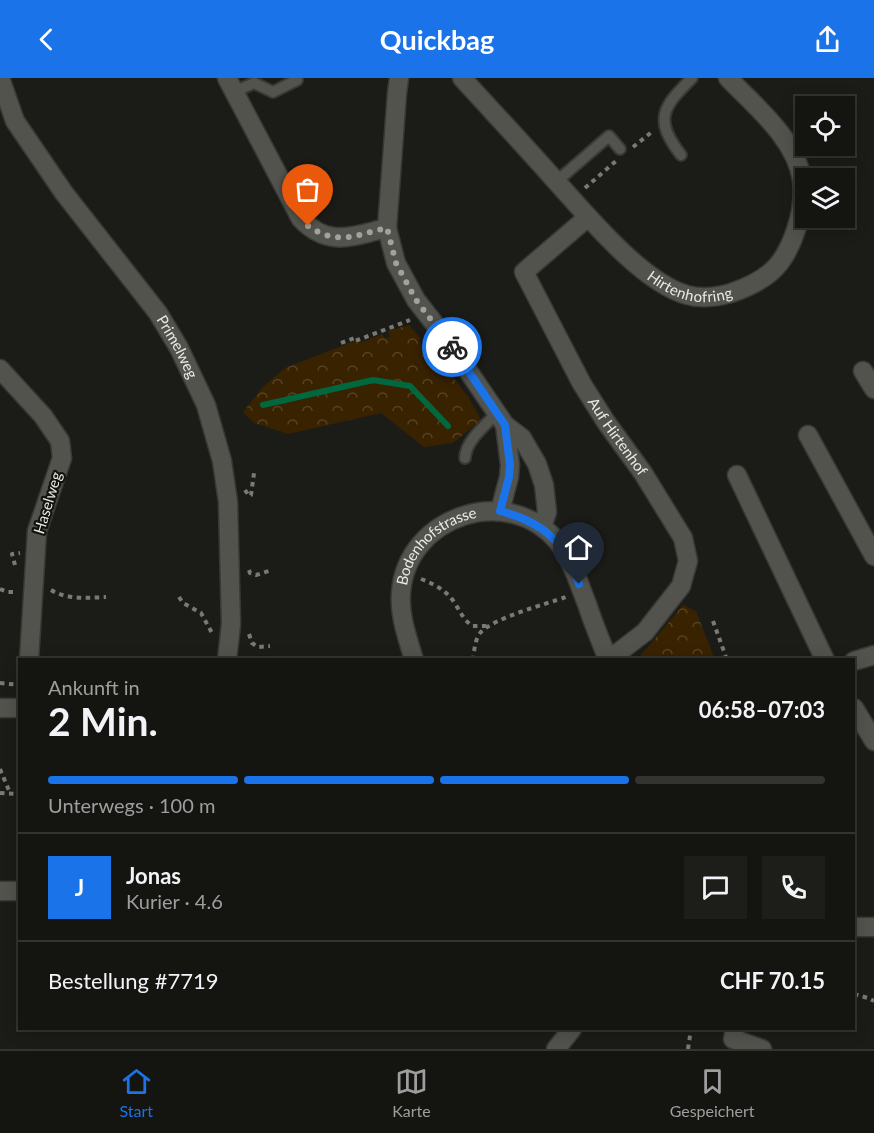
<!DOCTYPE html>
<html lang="de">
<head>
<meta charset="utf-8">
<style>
	:root { --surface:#141511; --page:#1d1e1a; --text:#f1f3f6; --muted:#9d9f9f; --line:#333431; --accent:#1a73e8 }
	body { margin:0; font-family:Lato,sans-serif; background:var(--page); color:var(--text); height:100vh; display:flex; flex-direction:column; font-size:22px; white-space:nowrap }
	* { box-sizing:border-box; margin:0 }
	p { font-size:20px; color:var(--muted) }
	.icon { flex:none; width:33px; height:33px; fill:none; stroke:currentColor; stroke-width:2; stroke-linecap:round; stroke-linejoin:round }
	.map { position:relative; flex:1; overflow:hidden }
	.details { position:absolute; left:18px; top:580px; width:837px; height:372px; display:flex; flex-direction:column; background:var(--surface); border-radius:0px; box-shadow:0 3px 15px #0003,0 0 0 2px var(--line) }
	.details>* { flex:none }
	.controls { position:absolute; left:795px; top:18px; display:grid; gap:12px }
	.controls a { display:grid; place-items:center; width:60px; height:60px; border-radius:0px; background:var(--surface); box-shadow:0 3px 15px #0003,0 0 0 2px var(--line); font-size:30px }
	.pin { position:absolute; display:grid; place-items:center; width:51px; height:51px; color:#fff; margin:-62px -26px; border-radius:50% 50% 50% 0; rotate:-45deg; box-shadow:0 0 6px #0007 }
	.pin .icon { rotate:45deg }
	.courier { position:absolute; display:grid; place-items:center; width:60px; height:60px; margin:-30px; border:4px solid #1a73e8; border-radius:50%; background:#fff; color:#222; box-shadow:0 2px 8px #0007 }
	.overview em { font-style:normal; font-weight:700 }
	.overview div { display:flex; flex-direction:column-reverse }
	.overview { display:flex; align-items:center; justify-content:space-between; height:102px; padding:0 30px }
	h1 { font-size:39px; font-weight:700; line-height:45px }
	.bar { display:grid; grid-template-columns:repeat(4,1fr); gap:9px 6px; align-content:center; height:72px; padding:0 30px }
	.bar i { height:8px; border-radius:4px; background:var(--line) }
	.bar .on { background:var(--accent) }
	.bar p { grid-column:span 4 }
	.line { display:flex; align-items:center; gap:15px; padding:0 30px; border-top:2px solid var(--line) }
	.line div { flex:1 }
	.round { display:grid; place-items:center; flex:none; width:63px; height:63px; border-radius:0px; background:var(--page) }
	header { display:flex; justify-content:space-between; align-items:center; height:78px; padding:0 30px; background:var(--accent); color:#fff; font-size:27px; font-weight:700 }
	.dock { display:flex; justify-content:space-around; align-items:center; height:84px; border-top:2px solid var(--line); background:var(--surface); font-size:16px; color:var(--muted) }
	.dock a { display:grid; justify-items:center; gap:3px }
	.dock .on { color:var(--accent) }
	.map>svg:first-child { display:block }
	.forest { fill:url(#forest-crowns) }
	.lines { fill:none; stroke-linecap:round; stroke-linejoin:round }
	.stream { stroke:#00683f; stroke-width:6 }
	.service-casing { stroke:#383936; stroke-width:14 }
	.minor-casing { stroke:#383936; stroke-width:21 }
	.path { stroke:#797a75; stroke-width:4; stroke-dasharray:4.5 4.5; stroke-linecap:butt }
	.service { stroke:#52534c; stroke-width:10 }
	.minor { stroke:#52534c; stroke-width:18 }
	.done { stroke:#a1a29e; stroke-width:6; stroke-dasharray:0 10.8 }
	.route { stroke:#1a73e8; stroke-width:8 }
	.labels { text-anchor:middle; stroke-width:4.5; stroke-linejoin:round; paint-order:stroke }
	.street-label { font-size:15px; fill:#e9eae6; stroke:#12130e }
</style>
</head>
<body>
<header><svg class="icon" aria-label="back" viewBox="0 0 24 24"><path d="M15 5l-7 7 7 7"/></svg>Quickbag<svg class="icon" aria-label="share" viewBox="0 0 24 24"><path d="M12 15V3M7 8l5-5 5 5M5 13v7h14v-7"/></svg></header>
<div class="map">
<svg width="874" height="971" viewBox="0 0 874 971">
	<defs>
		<pattern id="forest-crowns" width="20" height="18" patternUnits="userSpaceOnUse" patternTransform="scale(1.5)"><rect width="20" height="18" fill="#392200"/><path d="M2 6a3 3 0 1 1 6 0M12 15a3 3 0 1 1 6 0" fill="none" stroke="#564225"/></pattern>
	</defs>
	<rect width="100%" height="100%" fill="#1b1c17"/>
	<g class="forest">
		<path d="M 409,247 L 421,261 L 419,263 L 422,268 L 426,266 C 445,290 468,314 481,342 L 453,365 L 424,369 L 381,335 L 288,356 L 254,345 L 243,334 L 261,311 L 285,290 L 357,262 L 359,265 L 382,256 L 385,260 L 390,259 L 388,253 Z"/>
		<path d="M 683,527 L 696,533 L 715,582 L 637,582 Z"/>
	</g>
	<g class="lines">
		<path class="stream" d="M 263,327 L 373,302 L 410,308 L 448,348"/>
		<g class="service-casing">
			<g id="service">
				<path d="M 234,14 L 254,5 L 273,14 L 297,2"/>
				<path d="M 681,77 C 653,41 663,29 692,0"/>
				<path d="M 556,104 L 609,58 L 620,71"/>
				<path d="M 465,380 C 466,362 486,347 497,335"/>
			</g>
		</g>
		<g class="minor-casing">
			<g id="minor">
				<path id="s1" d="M 0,0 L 15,43 L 64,115 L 158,235 L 179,270 L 206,327 L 222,383 L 228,424 L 231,546 L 227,582"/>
				<path d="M 227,0 L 301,141 C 329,170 353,158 387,150"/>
				<path d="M 399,0 L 397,15 L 387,150 L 396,185 L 416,222 L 447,262 L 505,347 L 522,360 L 537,386 L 544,407 L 547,434 L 542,449"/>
				<path id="s2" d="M 462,0 C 493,34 524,67 554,101 C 586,136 641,204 687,217 C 701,221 717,219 731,215 C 746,210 759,204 771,194 C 793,175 806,129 802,102 C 796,61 755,28 728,0"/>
				<path id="s3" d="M 588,139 L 524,194 L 582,306 L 606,344 L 643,395 L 683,460 L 688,483 L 681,508 L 645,554 L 619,574 L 607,580"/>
				<path d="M 0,291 L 43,338 L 60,363 L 62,380 L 37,453 L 29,582"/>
				<path d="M 863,293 L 874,311"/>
				<path d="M 808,357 L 874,478"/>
				<path d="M 737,397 L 825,582"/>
				<path d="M 500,433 L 509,399 L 510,387 L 505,347"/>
				<path id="s4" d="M 414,582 C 408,561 399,538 401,515 C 406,438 508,404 558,464 C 572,482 579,506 587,526 C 593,545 601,563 608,582"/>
				<path d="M 854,583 L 874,577"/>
				<path d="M 0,630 L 20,630"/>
				<path d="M 854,630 L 874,663"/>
				<path d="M 0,813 L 20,813"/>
				<path d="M 854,849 L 874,849"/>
				<path d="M 735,951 L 733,961 L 762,971"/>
				<path d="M 556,971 L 572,951"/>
			</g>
		</g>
		<g class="path">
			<path d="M 633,69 L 653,53"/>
			<path d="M 585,110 L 616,83"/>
			<path d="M 341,265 L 357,259 L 358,262 L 410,242"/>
			<path d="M 245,412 L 249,418 L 251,417 L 254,395"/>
			<path d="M 15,487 L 12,476 L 20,475"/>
			<path d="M 249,492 L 250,495 L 256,497 L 272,492"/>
			<path d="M 421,501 C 434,506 446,512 454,524 C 460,533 463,541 472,548 L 489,548"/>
			<path d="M 0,511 L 8,514 L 16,514"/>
			<path d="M 51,512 C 68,522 87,520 106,519"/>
			<path d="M 179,519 L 183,525 L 201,535 L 212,555"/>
			<path d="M 713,543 L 727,582"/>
			<path d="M 249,556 L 252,565 L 258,569 L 270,568"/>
			<path d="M 473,582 C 474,574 475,561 480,555 C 493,540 546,526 566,519"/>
			<path d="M 0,605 L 20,607"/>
			<path d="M 0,691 L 10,715"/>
			<path d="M 0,715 L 20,716"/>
			<path d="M 854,916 L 868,920 L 874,923"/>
			<path d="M 688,971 L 691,951"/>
		</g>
		<use href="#service" class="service"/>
		<use href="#minor" class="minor"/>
	</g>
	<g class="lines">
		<path class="done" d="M 308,148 C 338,168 355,157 387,150 L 396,185 L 416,222 L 452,269"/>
		<path class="route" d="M 452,269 L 505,347 L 510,387 L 509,399 L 500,433 C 545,445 563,463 579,506"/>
	</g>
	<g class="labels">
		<g class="street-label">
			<text dy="5" stroke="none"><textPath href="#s2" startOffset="316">Hirtenhofring</textPath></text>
			<text dy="5" stroke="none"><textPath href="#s1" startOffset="324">Primelweg</textPath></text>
			<text dy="5" stroke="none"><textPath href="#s3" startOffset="274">Auf Hirtenhof</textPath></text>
			<text transform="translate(48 425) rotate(-73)" y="5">Haselweg</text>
			<text dy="5" stroke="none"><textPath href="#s4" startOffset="132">Bodenhofstrasse</textPath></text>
		</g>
	</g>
</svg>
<div class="controls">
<a><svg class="icon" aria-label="locate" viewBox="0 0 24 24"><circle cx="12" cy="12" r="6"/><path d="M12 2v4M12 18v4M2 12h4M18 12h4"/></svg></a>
<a><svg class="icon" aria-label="layers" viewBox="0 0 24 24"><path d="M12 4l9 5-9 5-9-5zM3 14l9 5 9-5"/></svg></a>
</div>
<div class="pin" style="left:308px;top:148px;background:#ea580c"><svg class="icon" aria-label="bag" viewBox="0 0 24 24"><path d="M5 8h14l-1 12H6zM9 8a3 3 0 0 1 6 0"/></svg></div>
<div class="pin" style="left:579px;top:506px;background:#1f2937"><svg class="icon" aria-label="home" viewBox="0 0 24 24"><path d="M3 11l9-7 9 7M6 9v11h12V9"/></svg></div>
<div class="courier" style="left:452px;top:269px"><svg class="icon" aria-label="bike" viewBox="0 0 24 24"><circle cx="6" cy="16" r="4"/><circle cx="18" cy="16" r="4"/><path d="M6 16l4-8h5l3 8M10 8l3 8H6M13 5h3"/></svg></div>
<section class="details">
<div class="overview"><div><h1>2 Min.</h1><p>Ankunft in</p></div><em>06:58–07:03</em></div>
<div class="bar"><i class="on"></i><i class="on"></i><i class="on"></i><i></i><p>Unterwegs · 100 m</p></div>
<div class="line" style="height:108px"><b class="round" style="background:var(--accent);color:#fff">J</b><div><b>Jonas</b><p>Kurier · 4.6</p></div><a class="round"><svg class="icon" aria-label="chat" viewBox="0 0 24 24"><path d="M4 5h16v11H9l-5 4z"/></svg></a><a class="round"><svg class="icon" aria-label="phone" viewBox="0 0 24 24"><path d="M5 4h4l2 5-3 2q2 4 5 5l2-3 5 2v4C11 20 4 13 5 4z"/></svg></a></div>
<div class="line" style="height:78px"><div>Bestellung #7719</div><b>CHF 70.15</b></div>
</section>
</div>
<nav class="dock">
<a class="on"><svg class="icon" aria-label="home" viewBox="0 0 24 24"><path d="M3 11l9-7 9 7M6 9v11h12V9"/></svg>Start</a>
<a><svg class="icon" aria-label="map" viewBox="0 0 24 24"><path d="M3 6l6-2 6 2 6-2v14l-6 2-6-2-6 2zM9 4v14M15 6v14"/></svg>Karte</a>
<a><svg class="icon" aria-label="saved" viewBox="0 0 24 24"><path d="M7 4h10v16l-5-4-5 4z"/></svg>Gespeichert</a>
</nav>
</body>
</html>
